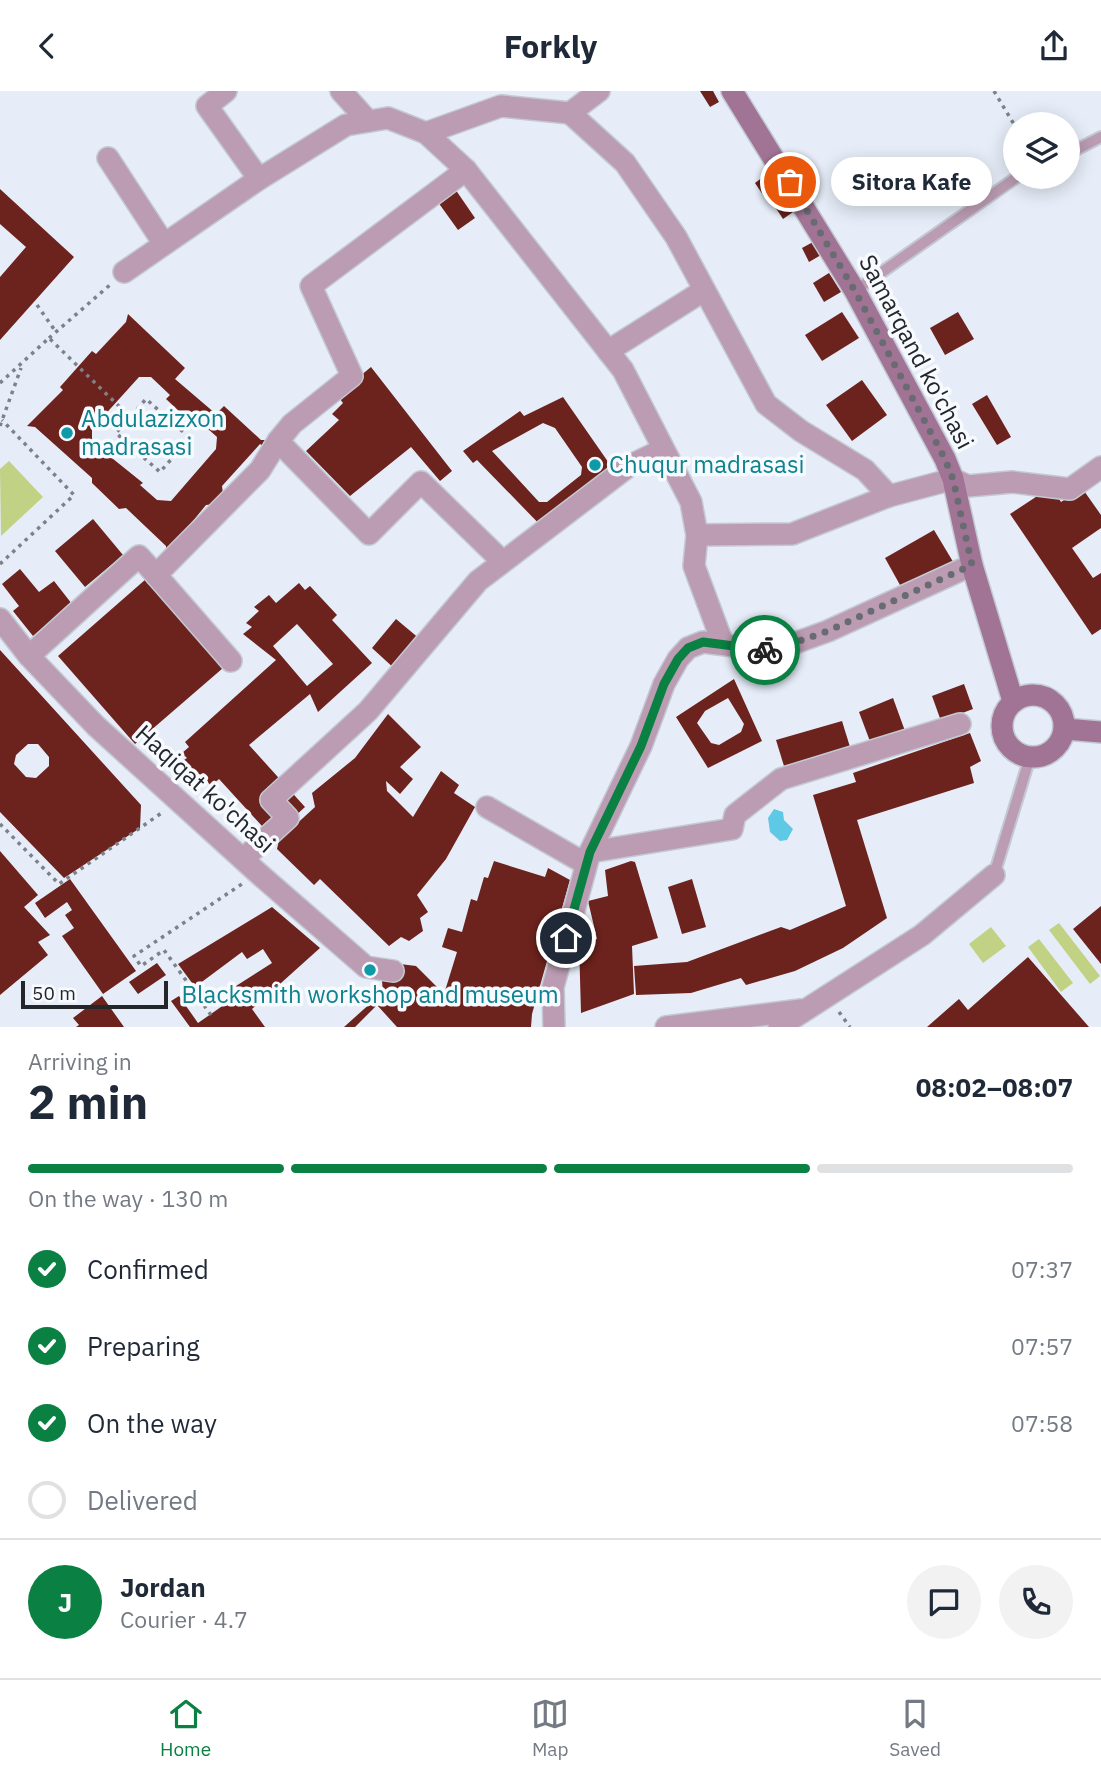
<!DOCTYPE html>
<html lang="en">
<head>
<meta charset="utf-8">
<style>
	:root { --surface:#fff; --page:#f2f2f3; --text:#1f2937; --muted:#747a83; --line:#e0e1e3; --accent:#0b8043 }
	body { margin:0; font-family:"IBM Plex Sans",sans-serif; background:var(--page); color:var(--text); height:100vh; display:flex; flex-direction:column; font-size:26px; white-space:nowrap }
	* { box-sizing:border-box; margin:0 }
	p { font-size:23px; color:var(--muted) }
	.icon { flex:none; width:38px; height:38px; fill:none; stroke:currentColor; stroke-width:2; stroke-linecap:round; stroke-linejoin:round }
	.map { position:relative; height:936px; overflow:hidden }
	.sheet { display:flex; flex-direction:column; background:var(--surface); flex:1 }
	.sheet>* { flex:none }
	.fabs { position:absolute; left:1003px; top:21px; display:grid; gap:14px }
	.fabs a { display:grid; place-items:center; width:77px; height:77px; border-radius:50%; background:var(--surface); box-shadow:0 4px 18px #0003; font-size:35px }
	.scale { position:absolute; left:21px; bottom:18px; width:147px; box-sizing:border-box; padding-left:7px; border:4px solid #24272a; border-top:0; font-size:19px; line-height:24px; white-space:nowrap; color:#24272a; -webkit-text-stroke:5px #f7fafe; paint-order:stroke }
	.pin { position:absolute; display:grid; place-items:center; width:60px; height:60px; color:#fff; margin:-30px; border:4px solid #fff; border-radius:50%; box-shadow:0 2px 7px #0007 }
	.courier { position:absolute; display:grid; place-items:center; width:70px; height:70px; margin:-35px; border:5px solid #0b8043; border-radius:50%; background:#fff; color:#222; box-shadow:0 2px 9px #0007 }
	.bubble { position:absolute; height:49px; border-radius:24px; background:var(--surface); box-shadow:0 4px 18px #0003; font-size:23px; font-weight:700; line-height:49px; text-align:center }
	.summary em { font-style:normal; font-weight:700 }
	.summary div { display:flex; flex-direction:column-reverse }
	.summary { display:flex; align-items:center; justify-content:space-between; height:119px; padding:0 28px }
	h1 { font-size:46px; font-weight:700; line-height:52px }
	.bar { display:grid; grid-template-columns:repeat(4,1fr); gap:10px 7px; align-content:center; height:84px; padding:0 28px }
	.bar i { height:9px; border-radius:5px; background:var(--line) }
	.bar .on { background:var(--accent) }
	.bar p { grid-column:span 4 }
	.line { display:flex; align-items:center; gap:18px; padding:0 28px; border-top:2px solid var(--line) }
	.line div { flex:1 }
	.round { display:grid; place-items:center; flex:none; width:74px; height:74px; border-radius:37px; background:var(--page) }
	ol { padding:0 28px; list-style:none }
	li { display:flex; align-items:center; gap:21px; height:77px }
	li p { margin-inline-start:auto }
	li .icon { padding:7px; border-radius:50%; background:var(--accent); color:#fff; stroke-width:4 }
	li:last-child { color:var(--muted) }
	li i { width:38px; height:38px; border:4px solid var(--line); border-radius:50% }
	header { display:flex; justify-content:space-between; align-items:center; height:91px; padding:0 28px; background:var(--surface); font-size:32px; font-weight:700 }
	.dock { display:flex; justify-content:space-around; align-items:center; height:98px; border-top:2px solid var(--line); background:var(--surface); font-size:19px; color:var(--muted) }
	.dock a { display:grid; justify-items:center; gap:4px }
	.dock .on { color:var(--accent) }
	.map>svg:first-child { display:block }
	.green { fill:#c1d284 }
	.water { fill:#5ec9e5 }
	.building { fill:#6c221d; fill-rule:evenodd }
	.lines { fill:none; stroke-linecap:round; stroke-linejoin:round }
	.lane-casing { stroke:#c3c9d3; stroke-width:14 }
	.street-casing { stroke:#c3c9d3; stroke-width:24 }
	.secondary-casing { stroke:#c3c9d3; stroke-width:24 }
	.path { stroke:#7d8188; stroke-width:3.5; stroke-dasharray:3.5 5; stroke-linecap:butt }
	.lane { stroke:#bb9cb2; stroke-width:10 }
	.street { stroke:#bb9cb2; stroke-width:21 }
	.secondary { stroke:#a17495; stroke-width:21 }
	.tree { fill:#82897b }
	.done { stroke:#686c72; stroke-width:7; stroke-dasharray:0 12.6 }
	.route { stroke:#0b8043; stroke-width:9 }
	.culture-dot { fill:#0f9aa8; stroke:#f7fafe; stroke-width:2.5 }
	.labels { text-anchor:middle; stroke-width:7; stroke-linejoin:round; paint-order:stroke }
	.street-label { font-size:24px; fill:#24272a; stroke:#f7fafe }
	.culture-label { font-size:24px; fill:#0d838f; stroke:#f7fafe; text-anchor:start }
</style>
</head>
<body>
<header><svg class="icon" aria-label="back" viewBox="0 0 24 24"><path d="M15 5l-7 7 7 7"/></svg>Forkly<svg class="icon" aria-label="share" viewBox="0 0 24 24"><path d="M12 15V3M7 8l5-5 5 5M5 13v7h14v-7"/></svg></header>
<div class="map">
<svg width="1101" height="936" viewBox="0 0 1101 936">
	<rect width="100%" height="100%" fill="#e6edf8"/>
	<g class="green">
		<path d="M 9,370 L 43,406 L 1,445 L 0,378 Z"/>
		<path d="M 1059,832 L 1100,885 L 1090,893 L 1049,839 Z"/>
		<path d="M 991,836 L 1006,855 L 983,872 L 969,853 Z"/>
		<path d="M 1039,848 L 1073,892 L 1061,901 L 1028,856 Z"/>
	</g>
	<path class="water" d="M 774,718 L 783,721 L 784,729 L 793,738 L 787,749 L 780,750 L 770,741 L 768,727 Z"/>
	<g class="building">
		<path d="M 700,0 L 713,0 L 719,11 L 710,16 Z"/>
		<path d="M 771,80 L 782,95 L 765,107 L 755,92 Z"/>
		<path d="M 453,95 L 475,127 L 458,139 L 435,107 Z"/>
		<path d="M 0,98 L 74,166 L 0,249 L 0,186 L 26,156 L 0,133 Z"/>
		<path d="M 786,102 L 796,119 L 783,128 L 772,111 Z"/>
		<path d="M 813,151 L 821,164 L 809,171 L 802,157 Z"/>
		<path d="M 829,182 L 841,201 L 824,211 L 813,192 Z"/>
		<path d="M 842,221 L 859,247 L 822,270 L 805,244 Z"/>
		<path d="M 958,221 L 974,248 L 945,264 L 930,237 Z"/>
		<path d="M 128,223 L 185,277 L 175,288 L 216,323 L 224,315 L 261,349 L 267,349 L 265,356 L 260,353 L 222,395 L 223,403 L 215,413 L 206,414 L 166,463 L 166,455 L 126,417 L 119,418 L 92,392 L 92,387 L 35,336 L 27,335 L 63,299 L 60,296 L 92,260 L 96,263 L 126,231 ZM 139,286 L 151,286 L 170,304 L 166,308 L 194,334 L 198,329 L 217,346 L 216,358 L 171,410 L 157,409 L 140,394 L 143,392 L 92,351 L 92,338 Z"/>
		<path d="M 371,276 L 452,380 L 440,390 L 411,356 L 350,405 L 306,360 L 339,329 L 332,323 L 343,312 L 337,304 Z"/>
		<path d="M 862,289 L 887,324 L 852,350 L 826,314 Z"/>
		<path d="M 987,304 L 1011,346 L 997,354 L 972,313 Z"/>
		<path d="M 563,306 L 620,388 L 548,442 L 477,369 L 473,372 L 463,360 L 520,320 L 524,325 ZM 543,332 L 555,337 L 582,376 L 581,384 L 547,411 L 539,411 L 492,360 Z"/>
		<path d="M 1051,396 L 1061,411 L 1082,397 L 1101,424 L 1101,437 L 1072,457 L 1093,487 L 1101,482 L 1101,538 L 1092,544 L 1010,423 Z"/>
		<path d="M 93,428 L 123,464 L 85,496 L 55,460 Z"/>
		<path d="M 934,439 L 955,474 L 905,503 L 885,467 Z"/>
		<path d="M 20,478 L 39,501 L 54,490 L 72,513 L 33,545 L 13,520 L 19,515 L 2,493 Z"/>
		<path d="M 146,488 L 223,577 L 135,653 L 58,565 Z"/>
		<path d="M 299,492 L 305,499 L 310,495 L 337,524 L 332,529 L 372,572 L 318,621 L 310,603 L 249,654 L 305,716 L 272,746 L 219,688 L 211,695 L 207,690 L 205,692 L 184,669 L 187,667 L 182,662 L 189,656 L 185,651 L 276,569 L 243,543 L 252,536 L 246,532 L 259,520 L 254,516 L 269,504 L 276,512 ZM 297,533 L 333,573 L 307,595 L 273,555 Z"/>
		<path d="M 396,528 L 421,549 L 396,579 L 372,557 Z"/>
		<path d="M 0,559 L 141,714 L 140,737 L 64,787 L 0,721 ZM 28,653 L 38,653 L 49,666 L 49,675 L 36,687 L 26,686 L 14,673 L 16,664 Z"/>
		<path d="M 734,588 L 762,650 L 708,677 L 676,626 ZM 728,607 L 744,633 L 741,641 L 719,654 L 711,652 L 697,632 L 705,620 Z"/>
		<path d="M 964,593 L 973,618 L 941,630 L 932,605 Z"/>
		<path d="M 893,607 L 905,640 L 871,653 L 859,621 Z"/>
		<path d="M 388,623 L 421,656 L 400,676 L 413,688 L 400,703 L 386,690 L 387,700 L 413,726 L 441,680 L 459,694 L 454,702 L 475,716 L 446,768 L 417,804 L 428,821 L 420,827 L 423,840 L 409,850 L 401,846 L 389,855 L 320,788 L 314,794 L 277,758 L 279,749 L 315,716 L 312,702 L 355,667 Z"/>
		<path d="M 842,630 L 850,656 L 784,675 L 776,649 Z"/>
		<path d="M 970,642 L 981,670 L 970,676 L 974,692 L 857,729 L 887,827 L 843,857 L 795,880 L 746,894 L 741,887 L 691,902 L 636,904 L 634,875 L 687,871 L 781,836 L 790,839 L 846,815 L 813,704 L 856,691 L 853,682 Z"/>
		<path d="M 0,760 L 38,804 L 24,816 L 50,844 L 38,851 L 48,864 L 0,904 Z"/>
		<path d="M 494,770 L 545,786 L 548,777 L 570,789 L 532,923 L 531,936 L 397,936 L 377,914 L 355,936 L 344,936 L 383,901 L 382,890 L 400,873 L 416,875 L 444,903 L 457,861 L 442,856 L 448,837 L 462,841 L 471,808 L 477,810 L 484,786 L 488,787 Z"/>
		<path d="M 631,770 L 635,771 L 658,847 L 632,855 L 634,903 L 581,922 L 579,852 L 597,848 L 588,810 L 608,805 L 605,779 Z"/>
		<path d="M 70,788 L 136,880 L 103,903 L 62,845 L 74,837 L 65,824 L 72,819 L 67,811 L 45,827 L 35,812 Z"/>
		<path d="M 692,788 L 706,836 L 682,843 L 668,796 Z"/>
		<path d="M 1101,815 L 1101,873 L 1073,838 Z"/>
		<path d="M 272,816 L 320,857 L 252,918 L 265,936 L 190,936 L 171,910 L 179,905 L 198,932 L 241,902 L 236,895 L 272,872 L 263,858 L 247,868 L 242,861 L 195,896 L 178,873 Z"/>
		<path d="M 1028,866 L 1089,936 L 927,936 L 959,908 L 968,919 Z"/>
		<path d="M 157,872 L 166,884 L 138,903 L 129,891 Z"/>
		<path d="M 102,905 L 124,936 L 76,936 L 79,934 L 73,927 Z"/>
	</g>
	<g class="lines">
		<g class="lane-casing">
			<g id="lane">
				<path d="M 1068,63 L 1101,46"/>
				<path d="M 855,200 L 1017,86"/>
				<path d="M 994,784 L 1030,666"/>
			</g>
		</g>
		<g class="street-casing">
			<g id="street">
				<path d="M 226,0 L 207,15 L 259,88"/>
				<path d="M 341,0 L 368,30"/>
				<path d="M 570,22 L 625,72 L 676,146 L 766,313 L 801,340 L 865,379 L 889,405"/>
				<path d="M 426,42 L 466,79 L 623,279 L 691,411 L 697,444 L 694,475 L 723,553"/>
				<path d="M 108,67 L 164,153"/>
				<path d="M 124,181 L 259,88 L 346,34 L 388,27 L 426,42 L 501,15 L 570,22 L 599,0"/>
				<path d="M 608,260 L 703,200"/>
				<path d="M 278,350 L 369,443 L 421,391 L 502,470"/>
				<path d="M 697,444 L 792,443 L 889,405 L 953,388 L 968,395 L 1012,391 L 1070,398 L 1101,376"/>
				<path d="M 156,484 L 231,570"/>
				<path d="M 0,528 L 29,565 L 96,635 L 258,782 L 366,876 L 393,880"/>
				<path d="M 29,565 L 139,465 L 156,484 L 260,379 L 278,350 L 292,333 L 352,285 L 311,195 L 466,79"/>
				<path d="M 487,716 L 586,773"/>
				<path d="M 590,761 L 732,738 L 735,724 L 781,688 L 960,633"/>
				<path d="M 243,768 L 288,727 L 271,709 L 368,620 L 478,490 L 629,375 L 662,359"/>
				<path d="M 554,936 L 553,896 L 590,761 L 641,655 L 664,593 L 678,568 L 688,557 L 703,551 L 773,560 L 828,540 L 972,474"/>
				<path d="M 666,936 L 801,919"/>
				<path d="M 779,936 L 922,844 L 994,784"/>
			</g>
		</g>
		<g class="secondary-casing">
			<g id="secondary">
				<path d="M 732,0 L 855,200 L 945,368 L 953,388 L 972,474 L 1013,610"/>
				<circle cx="1033" cy="635" r="31"/>
				<path d="M 1065,638 L 1101,641"/>
			</g>
		</g>
		<g class="path">
			<path d="M 994,0 L 1015,35"/>
			<path d="M 37,214 L 56,241"/>
			<path d="M 49,247 L 111,193"/>
			<path d="M 0,292 L 49,247 L 130,326 L 116,342 L 160,381 L 190,347 L 146,308 L 130,326"/>
			<path d="M 0,335 L 21,277"/>
			<path d="M 0,473 L 74,404 L 2,329"/>
			<path d="M 0,733 L 59,793 L 163,721"/>
			<path d="M 839,921 L 850,936"/>
			<path d="M 211,924 L 164,859 L 141,875 L 134,865 L 242,793"/>
		</g>
		<use href="#lane" class="lane"/>
		<use href="#street" class="street"/>
		<use href="#secondary" class="secondary"/>
	</g>
	<g class="tree">
		<circle cx="170" cy="331" r="7"/>
		<circle cx="180" cy="360" r="7"/>
	</g>
	<g class="lines">
		<path class="done" d="M 765,559 L 773,559 L 828,540 L 972,474 L 953,388 L 945,368 L 855,200 L 790,91"/>
		<path class="route" d="M 566,847 L 590,761 L 641,655 L 664,593 L 678,568 L 688,557 L 703,551 L 765,559"/>
	</g>
	<g class="culture-dot">
		<circle cx="67" cy="342" r="7"/>
		<circle cx="595" cy="374" r="7"/>
		<circle cx="370" cy="879" r="7"/>
	</g>
	<g class="labels">
		<g class="street-label">
			<text transform="translate(916 261) rotate(62)" y="8">Samarqand ko'chasi</text>
			<text transform="translate(205 698) rotate(42)" y="8">Haqiqat ko'chasi</text>
		</g>
		<g class="culture-label">
			<text x="81" y="336">Abdulazizxon<tspan x="81" dy="28">madrasasi</tspan></text>
			<text x="609" y="382">Chuqur madrasasi</text>
			<text x="370" y="912" text-anchor="middle">Blacksmith workshop and museum</text>
		</g>
	</g>
</svg>
<div class="fabs">
<a><svg class="icon" aria-label="layers" viewBox="0 0 24 24"><path d="M12 4l9 5-9 5-9-5zM3 14l9 5 9-5"/></svg></a>
</div>
<div class="scale">50 m</div>
<div class="pin" style="left:790px;top:91px;background:#ea580c"><svg class="icon" aria-label="bag" viewBox="0 0 24 24"><path d="M5 8h14l-1 12H6zM9 8a3 3 0 0 1 6 0"/></svg></div>
<div class="pin" style="left:566px;top:847px;background:#1f2937"><svg class="icon" aria-label="home" viewBox="0 0 24 24"><path d="M3 11l9-7 9 7M6 9v11h12V9"/></svg></div>
<div class="courier" style="left:765px;top:559px"><svg class="icon" aria-label="bike" viewBox="0 0 24 24"><circle cx="6" cy="16" r="4"/><circle cx="18" cy="16" r="4"/><path d="M6 16l4-8h5l3 8M10 8l3 8H6M13 5h3"/></svg></div>
<div class="bubble" style="left:831px;top:66px;width:161px">Sitora Kafe</div>
</div>
<section class="sheet">
<div class="summary"><div><h1>2 min</h1><p>Arriving in</p></div><em>08:02–08:07</em></div>
<div class="bar"><i class="on"></i><i class="on"></i><i class="on"></i><i></i><p>On the way · 130 m</p></div>
<ol>
<li><svg class="icon" aria-label="check" viewBox="0 0 24 24"><path d="M5 12l5 5 9-10"/></svg>Confirmed<p>07:37</p></li>
<li><svg class="icon" aria-label="check" viewBox="0 0 24 24"><path d="M5 12l5 5 9-10"/></svg>Preparing<p>07:57</p></li>
<li><svg class="icon" aria-label="check" viewBox="0 0 24 24"><path d="M5 12l5 5 9-10"/></svg>On the way<p>07:58</p></li>
<li><i></i>Delivered</li>
</ol>
<div class="line" style="height:126px"><b class="round" style="background:var(--accent);color:#fff">J</b><div><b>Jordan</b><p>Courier · 4.7</p></div><a class="round"><svg class="icon" aria-label="chat" viewBox="0 0 24 24"><path d="M4 5h16v11H9l-5 4z"/></svg></a><a class="round"><svg class="icon" aria-label="phone" viewBox="0 0 24 24"><path d="M5 4h4l2 5-3 2q2 4 5 5l2-3 5 2v4C11 20 4 13 5 4z"/></svg></a></div>
</section>
<nav class="dock">
<a class="on"><svg class="icon" aria-label="home" viewBox="0 0 24 24"><path d="M3 11l9-7 9 7M6 9v11h12V9"/></svg>Home</a>
<a><svg class="icon" aria-label="map" viewBox="0 0 24 24"><path d="M3 6l6-2 6 2 6-2v14l-6 2-6-2-6 2zM9 4v14M15 6v14"/></svg>Map</a>
<a><svg class="icon" aria-label="saved" viewBox="0 0 24 24"><path d="M7 4h10v16l-5-4-5 4z"/></svg>Saved</a>
</nav>
</body>
</html>
